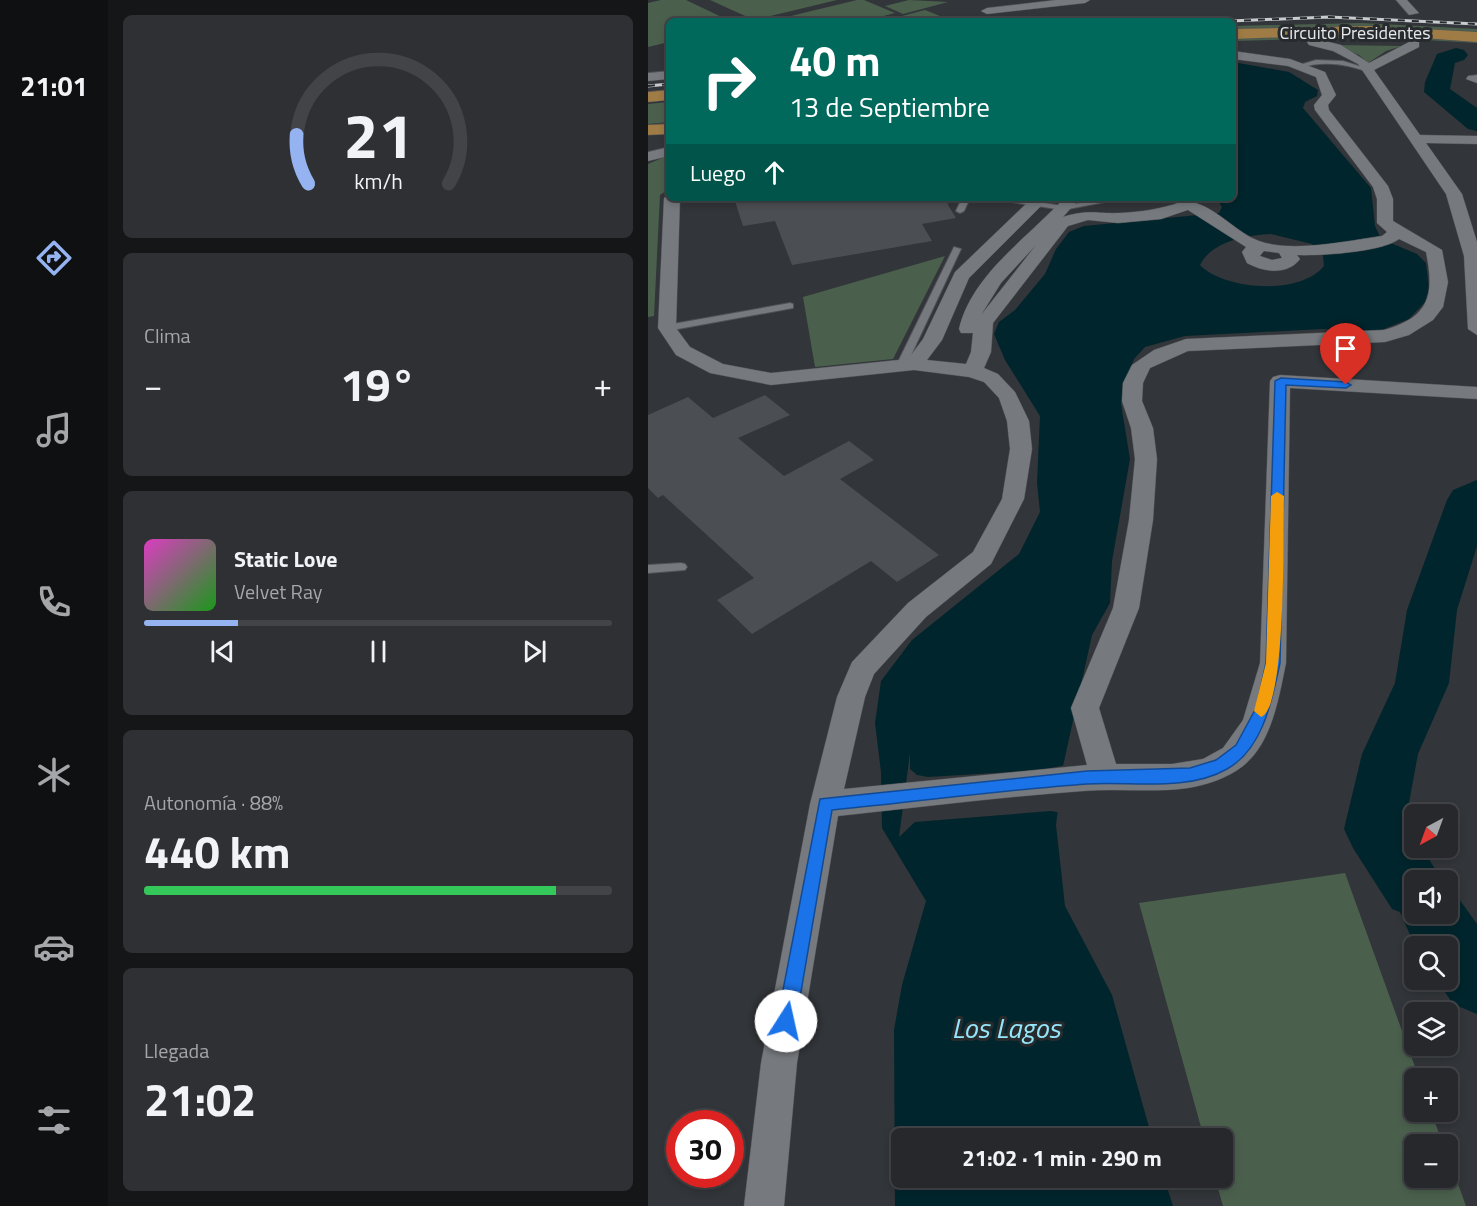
<!DOCTYPE html>
<html lang="es">
<head>
<meta charset="utf-8">
<style>
	:root { --surface:#26282b; --page:#2e3033; --text:#f1f3f6; --muted:#a4a6a9; --line:#424447; --accent:#95b2f1 }
	body { margin:0; font-family:"Titillium Web",sans-serif; background:var(--page); color:var(--text); height:100vh; display:flex; flex-direction:column; font-size:22px; white-space:nowrap }
	* { box-sizing:border-box; margin:0 }
	p { font-size:20px; color:var(--muted) }
	.icon { flex:none; width:33px; height:33px; fill:none; stroke:currentColor; stroke-width:2; stroke-linecap:round; stroke-linejoin:round }
	.map { position:relative; flex:1; overflow:hidden }
	.sheet { display:flex; flex-direction:column; gap:15px; padding:15px; background:#151618; width:540px }
	.sheet>* { flex:none }
	.banner { position:absolute; left:18px; top:18px; width:570px; height:183px; border-radius:9px; box-shadow:0 3px 9px #0003,0 0 0 2px var(--line); background:#00695c; color:#fff; overflow:hidden }
	.needle { width:39px; rotate:221deg }
	.controls { position:absolute; left:756px; top:804px; display:grid; gap:12px }
	.controls a { display:grid; place-items:center; width:54px; height:54px; border-radius:9px; background:var(--surface); box-shadow:0 3px 9px #0003,0 0 0 2px var(--line); font-size:30px }
	.speed { position:absolute; left:18px; top:1110px; display:flex; gap:12px; font-size:30px; font-weight:700; text-align:center }
	.speed>* { display:grid; place-content:center; width:78px; height:78px; border-radius:50%; background:var(--surface); box-shadow:0 3px 9px #0003,0 0 0 2px var(--line); line-height:1 }
	.speed .limit { border:9px solid #d22; background:#fff; color:#111 }
	.pin { position:absolute; display:grid; place-items:center; width:51px; height:51px; color:#fff; margin:-62px -26px; border-radius:50% 50% 50% 0; rotate:-45deg; box-shadow:0 0 6px #0007 }
	.pin .icon { rotate:45deg }
	.me { position:absolute; width:66px; margin:-33px; rotate:10deg; stroke-linejoin:round; filter:drop-shadow(0 0 4px #0008) }
	.turn { display:flex; align-items:center; gap:21px; height:126px; padding:0 24px; font-size:27px }
	.turn .icon { width:78px; height:78px; stroke-width:2.5 }
	.turn b { display:block; font-size:42px; line-height:51px }
	.then { display:flex; align-items:center; height:57px; padding:0 24px; background:#0003; gap:12px; font-size:22px }
	.big { font-size:45px; font-weight:700; line-height:1.1 }
	.sheet .widget { flex:1; display:flex; flex-direction:column; justify-content:center; gap:9px; min-width:0; padding:0 21px; border-radius:9px; background:var(--page) }
	.sheet .dial { align-items:center; gap:0 }
	.dial svg { height:156px; overflow:visible; fill:none; stroke:var(--line); stroke-width:7; stroke-linecap:round; text-anchor:middle }
	.dial text { fill:var(--text); stroke:none }
	.song { display:flex; align-items:center; gap:18px }
	.cover { width:72px; height:72px; border-radius:9px; background:linear-gradient(135deg,hsl(310 70% 55%),hsl(120 70% 35%)) }
	.played { height:6px; border-radius:3px; background:linear-gradient(90deg,var(--accent) 20%,var(--line) 20%) }
	.keys { display:flex; justify-content:space-around; direction:ltr }
	.heat { display:flex; justify-content:space-between; align-items:center; font-size:33px; direction:ltr }
	.charge { height:9px; border-radius:4px; background:linear-gradient(90deg,#34c759 88%,var(--line) 0) }
	.trip { position:absolute; left:243px; top:1128px; width:342px; height:60px; border-radius:9px; background:var(--surface); box-shadow:0 3px 9px #0003,0 0 0 2px var(--line); font-weight:700; line-height:60px; text-align:center }
	main { display:flex; flex:1; min-height:0 }
	.tab-bar { display:flex; flex-direction:column; width:108px; justify-content:space-around; align-items:center; background:#0f1011; color:var(--muted) }
	.tab-bar .icon { width:42px; height:42px }
	.tab-bar .on { color:var(--accent) }
	.tab-bar b { font-size:27px; color:var(--text) }
	.map>svg:first-child { display:block }
</style>
</head>
<body>
<main>
<nav class="tab-bar">
<b>21:01</b>
<svg class="icon on" aria-label="directions" viewBox="0 0 24 24"><path d="M12 3l9 9-9 9-9-9zM9 14v-3h6M13 9l2 2-2 2"/></svg>
<svg class="icon" aria-label="music" viewBox="0 0 24 24"><path d="M9 18V5l10-2v13"/><circle cx="6" cy="18" r="3"/><circle cx="16" cy="16" r="3"/></svg>
<svg class="icon" aria-label="phone" viewBox="0 0 24 24"><path d="M5 4h4l2 5-3 2q2 4 5 5l2-3 5 2v4C11 20 4 13 5 4z"/></svg>
<svg class="icon" aria-label="climate" viewBox="0 0 24 24"><path d="M12 3v18M4 7l16 10M4 17L20 7"/></svg>
<svg class="icon" aria-label="car" viewBox="0 0 24 24"><path d="M5 17H2v-5l4-1 3-4h7l3 4 3 1v5h-3M9 17h6M6 11h13"/><circle cx="7" cy="17" r="2"/><circle cx="17" cy="17" r="2"/></svg>
<svg class="icon" aria-label="filters" viewBox="0 0 24 24"><path d="M4 7h16M4 17h16"/><circle cx="9" cy="7" r="2"/><circle cx="15" cy="17" r="2"/></svg>
</nav>
<section class="sheet">
<div class="widget dial"><svg viewBox="0 0 100 80">
<path d="M14 69A42 42 0 1 1 86 69"/>
<path d="M14 69A42 42 0 0 1 8 44" stroke="#95b2f1"/>
<text x="50" y="56" font-size="32" font-weight="700">21</text>
<text x="50" y="72" font-size="11">km/h</text>
</svg></div>
<div class="widget"><p>Clima</p>
<div class="heat"><a>−</a><b class="big">19°</b><a>+</a></div>
</div>
<div class="widget">
<div class="song"><i class="cover"></i><div><b>Static Love</b><p>Velvet Ray</p></div></div>
<div class="played"></div>
<div class="keys"><svg class="icon" aria-label="previous" viewBox="0 0 24 24"><path d="M18 5L8 12l10 7zM5 5v14"/></svg><svg class="icon" aria-label="pause" viewBox="0 0 24 24"><path d="M8 5v14M16 5v14"/></svg><svg class="icon" aria-label="next" viewBox="0 0 24 24"><path d="M6 5l10 7-10 7zM19 5v14"/></svg></div>
</div>
<div class="widget"><p>Autonomía · 88%</p><b class="big">440 km</b><div class="charge"></div></div>
<div class="widget"><p>Llegada</p><b class="big">21:02</b></div>
</section>
<div class="map">
<svg width="829" height="1206" viewBox="0 0 829 1206">
	<rect width="100%" height="100%" fill="#323539"/>
	<path fill="#4a604d" d="M13 0H38L82 21H21V42L0 47V3Z
		M62 0H189L106 20Z
		M209 0H216L247 13 216 21H122Z
		M261 0 300 2 255 14 237 6Z
		M277 10 302 20 235 21Z
		M713 23 829 29V34L585 31V26Z
		M723 33 829 40V43L725 37 585 41V38Z
		M687 45 754 46 738 51 720 63 711 55Z
		M21 102V122L0 124V104Z
		M21 155V189L12 195 6 316 0 317V164Z
		M297 256 245 359 167 367 155 297Z
		M697 873 771 1078H766V1112H783L795 1144H766V1178H800V1156L818 1206H575L567 1178H574V1138H556L491 903Z"/>
	<path fill="#00252c" fill-rule="evenodd" d="M585 62 641 72 670 90 669 96 657 102 655 108 723 188 727 226 733 239 769 254 778 263 781 289 777 302 761 319 731 331 674 329 537 336 497 347 486 359 478 379 473 404 482 459 464 561 462 603 444 635 415 766 408 825 417 906 464 995 504 1138H254V1178H516L525 1206H247L246 1030 254 985 278 901 234 828 233 772 227 723 233 681 264 640 371 554 392 512 389 483 392 416 357 360 346 334 351 322 367 310 397 274 408 249 421 232 436 226 571 213 574 207 568 198H585ZM623 234 664 244 675 255 676 266C652 296 576 290 552 265 564 241 599 235 623 234Z"/>
	<path fill="#323539" d="M262 753V769L269 775 280 777 392 770 418 765 413 813 403 811 267 822 251 837Z"/>
	<g fill="none" stroke-linecap="round" stroke-linejoin="round">
		<path fill="#00252c" fill-rule="evenodd" d="M808 48 816 50 820 55 816 60 807 63 802 89 829 108V131L820 129 776 92 777 82 789 54Z
			M829 480V546L809 610 801 683 770 754 757 824 766 837V848H774L794 880H766V914H800V890L806 892 829 924V1014L805 1004 789 980H800V946H767L752 912 744 909 705 848 696 829 714 754 747 683 759 610 799 500 805 490Z"/>
	</g>
	<path fill="#4b4e52" d="M86 198H299L300 205 308 218 274 224 284 241 144 265 127 221 95 226Z
		M117 395 142 415 90 438 136 476 201 441 226 460 192 479 291 555 249 582 223 561 104 634 69 600 106 578 15 495 10 498 0 488V415L40 397 65 418Z"/>
	<g fill="none" stroke-linecap="round" stroke-linejoin="round">
		<g stroke="#4f5155" stroke-width="2">
			<path id="lane" d="M668 60 695 61 724 70 721 72C697 64 676 60 651 68L648 66Z
				M314 198H322L316 211 312 213 308 211Z
				M347 198H365L415 206 461 198H478L415 210 351 200Z
				M306 247 313 249 258 366 253 369 250 368 248 366Z
				M142 303 145 304V308L19 331 15 328 19 325Z
				M33 563 37 564 39 567 37 570 0 573V565Z"/>
		</g>
		<g stroke="#4f5155" stroke-width="1">
			<path id="street" d="M408 0H442L437 3 339 14 333 11 339 8Z
				M748 0H759L771 13 761 15Z
				M665 38 693 45 721 63 763 41H771V47L726 70 772 135 829 136V144L778 143 814 194 829 242V335L820 329 816 256 798 194 710 64 685 51 661 45 659 42Z
				M585 51 642 59 677 72 688 95 680 105 681 110 740 186 745 199V221L794 250 800 282 795 307 785 320 761 335 737 342 540 351 502 368 495 383 494 401 505 428 509 459 505 520 491 608 451 708 468 764H524L555 759 575 748 595 720 612 663 622 381 625 377 632 375 829 387V399L642 388 638 663C631 697 624 743 595 766 580 778 558 785 540 788 505 793 470 788 435 791 353 797 272 807 190 816L149 1063 136 1206H96L113 1063 162 804 189 697 204 662 260 603 325 552 354 499 362 449 359 421 351 398 336 382 321 377 266 370 123 385 62 373 28 355 10 328 16 198 21 194V198H32L28 328 42 347 75 364 123 373 260 359 275 339 307 272 384 198H401L321 278 294 340 279 360 318 364 323 352 325 333H313L311 329C324 274 380 238 416 198H432L415 217C442 209 446 214 472 213 493 212 513 209 533 202V198H549L548 203C572 211 589 233 611 241 645 253 699 241 734 236L739 232 729 223V199L725 187 667 110 666 105 674 95 668 77 640 66 585 59ZM540 210 598 247 594 252 599 263C615 272 639 276 652 259L649 255C670 256 735 252 751 239L778 252C787 296 781 317 736 330L538 339 506 350 484 365 475 383 474 401 483 428 487 459 481 520 465 608 423 708 439 765 196 789 217 697 226 674 278 617 343 564 376 499 384 449 381 421 367 392 350 374 336 368 343 352 345 323 420 226 440 220 470 223 513 219ZM388 245 333 315 353 283ZM616 251 631 253 634 258 624 260 612 256Z
				M21 71V79L0 81V73Z
				M829 75V83L818 79 820 76Z
				M21 147V156L0 161V152Z"/>
		</g>
		<g stroke="#4f5155" stroke-width="1">
			<path id="primary" d="M721 26 829 32V42L721 34 585 39V29Z
				M21 90V100L0 102V92Z
				M21 124V134L0 135V125Z"/>
		</g>
		<use href="#lane" fill="#76797d" fill-rule="evenodd"/>
		<use href="#street" fill="#76797d" fill-rule="evenodd"/>
		<use href="#primary" fill="#9f7b45" fill-rule="evenodd"/>
		<g stroke="#c9ccce" stroke-width="3">
			<path id="rail" d="M582 21 681 17 829 24
				M0 86 21 84"/>
		</g>
		<use href="#rail" stroke="#282b2e" stroke-width="2" stroke-dasharray="7" stroke-linecap="butt"/>
	</g>
	<path fill="#1a73e8" stroke="#114b97" stroke-width="1.5" d="M633 378 698 382 703 385 698 388 638 385 632 663C624 700 615 749 579 769 539 792 483 781 439 784 354 790 269 802 184 810L148 1021 145 1028 138 1031 131 1028 129 1021 172 799 439 771 542 768 568 760 588 745 608 708 618 663 627 381Z"/>
	<path fill="#f59e0b" d="M629 492 636 496C635 527 639 709 613 717L606 711 618 663 623 496Z"/>
	<g text-anchor="middle" stroke-width="6" stroke-linejoin="round" paint-order="stroke">
		<g font-size="18" fill="#e6e8ea" stroke="#282b2e">
			<text x="707" y="39">Circuito Presidentes</text>
		</g>
		<g font-size="28" font-style="italic" fill="#94e6f9" stroke="#282b2e">
			<text x="358" y="1038">Los Lagos</text>
		</g>
	</g>
</svg>
<div class="controls">
<a><svg class="needle" viewBox="-14 -14 28 28"><path d="M0-13l5 13h-10z" fill="#e53935"/><path d="M0 13l5-13h-10z" fill="#a4a6a9"/></svg></a>
<a><svg class="icon" aria-label="sound" viewBox="0 0 24 24"><path d="M4 9h4l5-4v14l-5-4H4zM17 9q2 3 0 6"/></svg></a>
<a><svg class="icon" aria-label="search" viewBox="0 0 24 24"><circle cx="10" cy="10" r="6"/><path d="M15 15l6 6"/></svg></a>
<a><svg class="icon" aria-label="layers" viewBox="0 0 24 24"><path d="M12 4l9 5-9 5-9-5zM3 14l9 5 9-5"/></svg></a>
<a>+</a>
<a>−</a>
</div>
<div class="speed"><div class="limit">30</div></div>
<div class="pin" style="left:698px;top:385px;background:#d93025"><svg class="icon" aria-label="arrive" viewBox="0 0 24 24"><path d="M6 21V4h12l-3 4 3 4H6"/></svg></div>
<svg class="me" style="left:138px;top:1021px" viewBox="-20 -20 40 40"><circle r="19" fill="#fff"/><path d="M0-13L10 11 0 6-10 11z" fill="#1a73e8"/></svg>
<div class="trip">21:02 · 1 min · 290 m</div>
<div class="banner">
<div class="turn"><svg class="icon" aria-label="right" viewBox="0 0 24 24"><path d="M7 20v-9h11M14 6l5 5-5 5"/></svg><div><b>40 m</b>13 de Septiembre</div></div>
<div class="then">Luego<svg class="icon" aria-label="ahead" viewBox="0 0 24 24"><path d="M12 20V5M6 11l6-6 6 6"/></svg></div>
</div>
</div>
</main>
</body>
</html>
